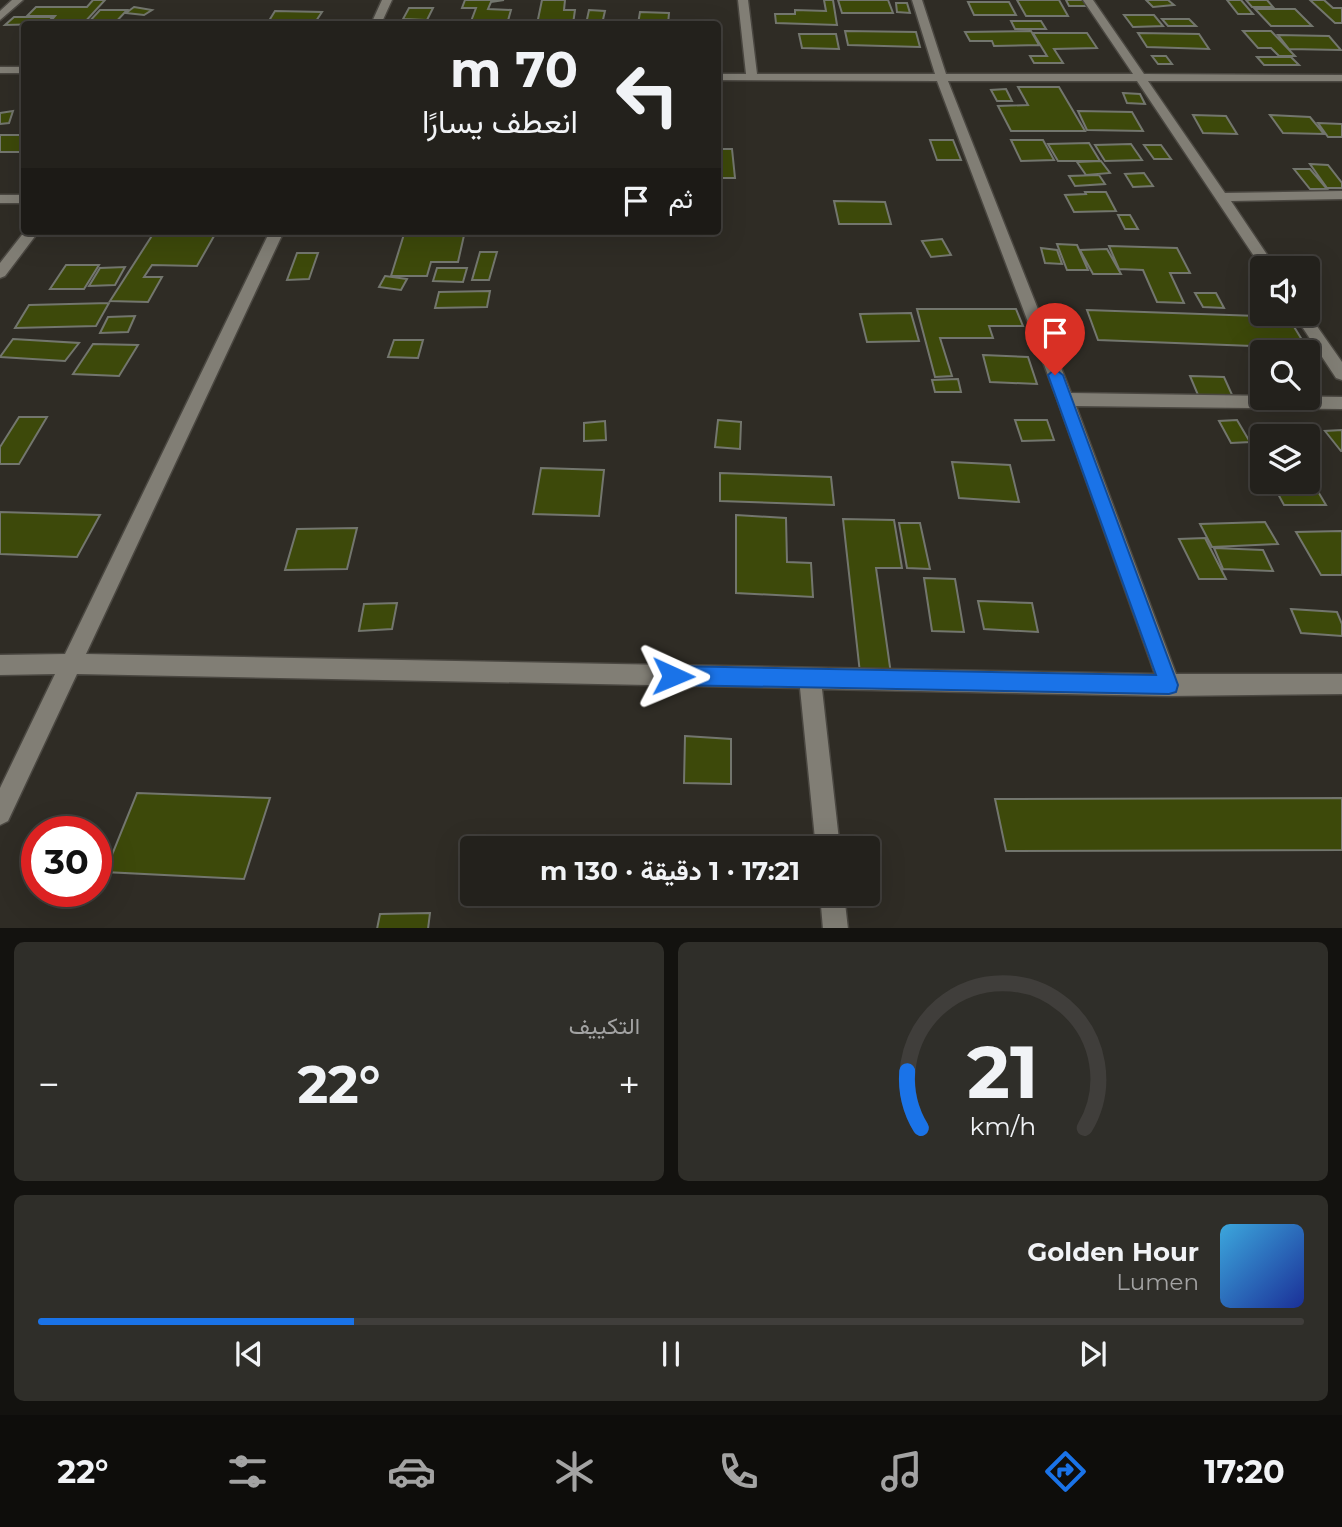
<!DOCTYPE html>
<html lang="ar">
<head>
<meta charset="utf-8">
<style>
	:root { --surface:#23211c; --page:#2f2e29; --text:#f1f3f6; --muted:#a3a3a3; --line:#403e3b; --accent:#1a73e8 }
	body { margin:0; font-family:Montserrat,Vazirmatn,sans-serif; background:var(--page); color:var(--text); direction:rtl; height:100vh; display:flex; flex-direction:column; font-size:26px; white-space:nowrap }
	* { box-sizing:border-box; margin:0 }
	p { font-size:23px; color:var(--muted) }
	.icon { flex:none; width:38px; height:38px; fill:none; stroke:currentColor; stroke-width:2; stroke-linecap:round; stroke-linejoin:round }
	.map { position:relative; height:928px; overflow:hidden; direction:ltr }
	.details { display:flex; flex-direction:column; gap:14px; padding:14px; background:#13120f; flex:1 }
	.details>* { flex:none }
	.banner { position:absolute; left:21px; top:21px; width:700px; height:214px; border-radius:7px; box-shadow:0 7px 28px #0002,0 0 0 2px var(--line); direction:rtl; background:#23211c; color:var(--text); overflow:hidden }
	.controls { position:absolute; left:1250px; top:256px; display:grid; gap:14px }
	.controls a { display:grid; place-items:center; width:70px; height:70px; border-radius:7px; background:var(--surface); box-shadow:0 7px 28px #0002,0 0 0 2px var(--line); font-size:35px }
	.speed { position:absolute; left:21px; top:816px; display:flex; gap:14px; font-size:35px; font-weight:700; text-align:center }
	.speed>* { display:grid; place-content:center; width:91px; height:91px; border-radius:50%; background:var(--surface); box-shadow:0 7px 28px #0002,0 0 0 2px var(--line); line-height:1 }
	.speed .limit { border:10px solid #d22; background:#fff; color:#111 }
	.pin { position:absolute; display:grid; place-items:center; width:60px; height:60px; color:#fff; margin:-72px -30px; border-radius:50% 50% 50% 0; rotate:-45deg; box-shadow:0 0 7px #0007 }
	.pin .icon { rotate:45deg }
	.me { position:absolute; width:77px; margin:-38px; rotate:91deg; stroke-linejoin:round; filter:drop-shadow(0 0 5px #0008) }
	.turn { display:flex; align-items:center; gap:24px; height:147px; padding:0 28px; font-size:32px }
	.turn .icon { width:91px; height:91px; stroke-width:2.5 }
	.turn b { display:block; font-size:49px; line-height:60px }
	.then { display:flex; align-items:center; height:66px; padding:0 28px; background:#0003; gap:14px; font-size:26px }
	.big { font-size:52px; font-weight:700; line-height:1.1 }
	.details .card { flex:1; display:flex; flex-direction:column; justify-content:center; gap:10px; min-width:0; padding:0 24px; border-radius:10px; background:var(--page) }
	.details .dial { align-items:center; gap:0 }
	.dial svg { height:182px; overflow:visible; fill:none; stroke:var(--line); stroke-width:7; stroke-linecap:round; text-anchor:middle }
	.dial text { fill:var(--text); stroke:none }
	.song { display:flex; align-items:center; gap:21px }
	.cover { width:84px; height:84px; border-radius:10px; background:linear-gradient(135deg,hsl(200 70% 55%),hsl(230 70% 35%)) }
	.played { height:7px; border-radius:4px; background:linear-gradient(90deg,var(--accent) 25%,var(--line) 25%) }
	.keys { display:flex; justify-content:space-around; direction:ltr }
	.heat { display:flex; justify-content:space-between; align-items:center; font-size:38px; direction:ltr }
	.details .tiles { flex:1; display:grid; gap:14px; grid-template-columns:1fr 1fr }
	.card:last-child { grid-column:span 2 }
	.trip { position:absolute; left:460px; top:836px; width:420px; height:70px; border-radius:7px; background:var(--surface); box-shadow:0 7px 28px #0002,0 0 0 2px var(--line); font-weight:700; line-height:70px; text-align:center; direction:rtl }
	.tab-bar { display:flex; height:112px; justify-content:space-around; align-items:center; background:#0e0d0b; color:var(--muted) }
	.tab-bar .icon { width:49px; height:49px }
	.tab-bar .active { color:var(--accent) }
	.tab-bar b { font-size:32px; color:var(--text) }
	.map>svg:first-child { display:block }
</style>
</head>
<body>
<div class="map">
<svg width="1342" height="929" viewBox="0 0 1342 929">
	<rect width="100%" height="100%" fill="#2f2c25"/>
	<path fill="#3d490a" stroke="#73766e" stroke-width="2" d="M93 0H105L84 23H49L55 16H27L36 7H87Z
		M465 0H504L491 2 488 9 511 10 507 24H470L476 8H462Z
		M542 0H565L564 10H575L573 24H537Z
		M824 0H833L837 25 776 23 775 14H795V10L826 11Z
		M838 0H888L893 13H842Z
		M1017 0H1059L1068 16H1026Z
		M1066 0H1091L1094 6H1069Z
		M1146 0H1168L1174 5 1153 7Z
		M1227 0H1241L1253 14H1238Z
		M1246 0H1267L1273 7H1252Z
		M1310 0H1324L1333 8H1342V23H1335Z
		M968 2H1009L1016 15H974Z
		M896 3H907L910 13 897 12Z
		M134 7 152 10 144 15 126 13Z
		M409 8H433L427 20 403 19Z
		M1255 9H1295L1312 26H1271Z
		M100 10H127L114 24H87Z
		M589 10 605 11 602 24H586Z
		M275 11 322 12 314 24H267Z
		M640 12 669 13 668 24H638Z
		M1124 15H1154L1163 26 1133 27Z
		M14 17H53L46 24 5 25Z
		M1162 19H1189L1196 26H1168Z
		M430 20 428 24H398L399 21Z
		M1011 21H1041L1046 29H1015Z
		M845 31 916 32 920 47 848 45Z
		M1031 31 1039 45 994 46 992 41H970L965 32Z
		M1243 31H1271L1295 56H1279L1271 48H1258Z
		M1033 33H1087L1097 48 1054 49 1063 63H1034L1030 56H1047Z
		M1138 33 1199 34 1209 49 1147 47Z
		M799 34H836L839 49 802 48Z
		M1278 35 1329 36 1341 50 1289 49Z
		M1152 56H1166L1172 64H1158Z
		M1257 57H1291L1299 65H1264Z
		M1018 87H1059L1085 131H1011L998 106 1028 105Z
		M1006 89 1012 101H997L991 90Z
		M1123 93 1140 94 1145 104 1127 103Z
		M13 111 9 123 0 124V113Z
		M1078 111 1132 112 1143 131 1087 130Z
		M1193 115 1226 116 1237 134 1203 133Z
		M1270 115 1310 117 1324 134 1283 133Z
		M1318 123 1342 124V137H1328Z
		M0 135H24V152H0Z
		M930 140H953L961 160H937Z
		M1011 140H1043L1054 160 1021 161Z
		M1089 143 1100 161H1058L1048 144Z
		M1131 144 1142 160 1105 161 1095 145Z
		M1144 145H1161L1171 159H1154Z
		M718 149H732L735 178H718Z
		M1101 161 1110 173 1086 175 1077 162Z
		M1310 164 1328 165 1342 183V188H1327Z
		M1294 169H1310L1327 189H1310Z
		M1144 173 1153 186 1133 187 1125 174Z
		M1099 175 1105 184 1075 186 1069 176Z
		M1085 192H1106L1116 211 1074 212 1065 195 1086 194Z
		M834 201 885 202 891 224H839Z
		M1118 215H1130L1138 229H1125Z
		M155 231 214 236 197 266 152 265 144 277H162L148 302 110 301Z
		M405 231H465L458 262H431L427 276H391Z
		M942 239 951 255 931 257 922 241Z
		M1057 244 1077 245 1088 270H1067Z
		M1109 246 1177 248 1190 273H1170L1184 303 1157 302 1143 270 1119 269Z
		M1041 248 1057 250 1062 264 1045 263Z
		M1107 249 1121 274H1093L1080 250Z
		M480 252H497L489 280H472Z
		M297 253H318L309 279 287 280Z
		M66 265H99L84 289H50Z
		M125 267 115 285 89 286 100 268Z
		M437 268H467L463 282 433 281Z
		M385 276 407 279 401 290 379 287Z
		M490 291 487 307 435 308 439 292Z
		M1195 293H1216L1224 308 1203 307Z
		M109 303 96 326 15 328 29 305Z
		M917 309H1016L1023 326H989L993 338H940L952 376 935 377Z
		M1087 310 1288 317 1307 348 1098 340Z
		M911 313 919 341 867 342 860 314Z
		M135 316 128 332 100 333 108 317Z
		M13 339 79 343 65 361 0 357Z
		M394 340H423L418 358 388 357Z
		M93 344 138 345 119 376 73 374Z
		M983 355 1028 357 1037 384 990 382Z
		M1190 376 1224 377 1233 397 1198 395Z
		M958 379 961 392H935L932 380Z
		M19 417H47L19 464H0V447Z
		M718 420 741 422 740 449 715 447Z
		M1015 420H1047L1054 440 1022 441Z
		M1237 420 1250 442 1231 443 1219 421Z
		M605 421 606 440 584 441V423Z
		M1342 430V451H1341L1325 431Z
		M952 462 1010 465 1019 502 959 498Z
		M541 468 604 470 599 516 533 514Z
		M720 473 831 477 834 505 720 501Z
		M1307 473 1326 505H1284L1271 481H1307Z
		M0 512 100 515 77 557 0 554Z
		M736 515 786 518 787 562 811 563 813 597 736 593Z
		M843 519 894 520 902 568H876L891 674 860 673Z
		M1265 522 1278 544 1212 547 1200 524Z
		M899 523H920L930 569 907 568Z
		M357 528 347 569 285 570 297 529Z
		M1342 531V575H1321L1296 532Z
		M1205 538 1226 579H1199L1179 539Z
		M1214 548 1263 550 1273 571 1223 569Z
		M924 578 955 579 964 632 932 631Z
		M978 601 1032 603 1038 632 984 629Z
		M397 603 392 629 359 631 364 604Z
		M1291 609 1337 612 1342 624V636L1301 633Z
		M685 736 731 739V784L684 783Z
		M137 793 270 798 244 879 105 872Z
		M1342 798V850L1006 851 995 799Z
		M430 913 428 929H377L380 914Z"/>
	<g fill="none" stroke-linecap="round" stroke-linejoin="round">
		<g stroke="#4a4741" stroke-width="3">
			<path id="minor" d="M12 0H23L0 20V11Z
				M382 0H392L381 24H371Z
				M738 0H748L757 74H935L912 0H922L946 74H1133L1083 0H1093L1144 74 1342 75V81H1148L1225 193 1342 191V199L1231 201 1276 268H1262L1137 81H948L1071 393 1342 397V409L1076 406 1176 674H1342V694L1169 696 822 689 840 849H816L800 688 77 674 8 821 0 825V788L55 674 0 675V655L65 654 270 231H284L86 654 1155 674 1057 399 937 81 718 80V74H746Z
				M0 67H24V73H0Z
				M0 195H24V203H0Z
				M25 231H39L5 276 0 278V263Z
				M1307 312 1342 362V380L1336 378 1293 313Z
				M820 894H844L848 929H823Z"/>
		</g>
		<use href="#minor" fill="#817e75" fill-rule="evenodd"/>
	</g>
	<path fill="#1a73e8" stroke="#114b97" stroke-width="2" d="M1055 369 1063 375 1178 685 1176 692 1169 694 673 685 666 683 663 676 666 669 673 666 1156 675 1048 375Z"/>
</svg>
<div class="controls">
<a><svg class="icon" aria-label="sound" viewBox="0 0 24 24"><path d="M4 9h4l5-4v14l-5-4H4zM17 9q2 3 0 6"/></svg></a>
<a><svg class="icon" aria-label="search" viewBox="0 0 24 24"><circle cx="10" cy="10" r="6"/><path d="M15 15l6 6"/></svg></a>
<a><svg class="icon" aria-label="layers" viewBox="0 0 24 24"><path d="M12 4l9 5-9 5-9-5zM3 14l9 5 9-5"/></svg></a>
</div>
<div class="speed"><div class="limit">30</div></div>
<div class="pin" style="left:1055px;top:375px;background:#d93025"><svg class="icon" aria-label="arrive" viewBox="0 0 24 24"><path d="M6 21V4h12l-3 4 3 4H6"/></svg></div>
<svg class="me" style="left:673px;top:676px" viewBox="-20 -20 40 40"><path d="M0-17L14 15 0 8-14 15z" fill="#1a73e8" stroke="#fff" stroke-width="4"/></svg>
<div class="trip">17:21 · 1 دقيقة · 130 m</div>
<div class="banner">
<div class="turn"><svg class="icon" aria-label="left" viewBox="0 0 24 24"><path d="M17 20v-9H6M10 6l-5 5 5 5"/></svg><div><b>70 m</b>انعطف يسارًا</div></div>
<div class="then">ثم<svg class="icon" aria-label="arrive" viewBox="0 0 24 24"><path d="M6 21V4h12l-3 4 3 4H6"/></svg></div>
</div>
</div>
<section class="details">
<div class="tiles">
<div class="card dial"><svg viewBox="0 0 100 80">
<path d="M14 69A42 42 0 1 1 86 69"/>
<path d="M14 69A42 42 0 0 1 8 44" stroke="#1a73e8"/>
<text x="50" y="56" font-size="32" font-weight="700">21</text>
<text x="50" y="72" font-size="11">km/h</text>
</svg></div>
<div class="card"><p>التكييف</p>
<div class="heat"><a>−</a><b class="big">22°</b><a>+</a></div>
</div>
<div class="card">
<div class="song"><i class="cover"></i><div><b>Golden Hour</b><p>Lumen</p></div></div>
<div class="played"></div>
<div class="keys"><svg class="icon" aria-label="previous" viewBox="0 0 24 24"><path d="M18 5L8 12l10 7zM5 5v14"/></svg><svg class="icon" aria-label="pause" viewBox="0 0 24 24"><path d="M8 5v14M16 5v14"/></svg><svg class="icon" aria-label="next" viewBox="0 0 24 24"><path d="M6 5l10 7-10 7zM19 5v14"/></svg></div>
</div>
</div>
</section>
<nav class="tab-bar">
<b>17:20</b>
<svg class="icon active" aria-label="directions" viewBox="0 0 24 24"><path d="M12 3l9 9-9 9-9-9zM9 14v-3h6M13 9l2 2-2 2"/></svg>
<svg class="icon" aria-label="music" viewBox="0 0 24 24"><path d="M9 18V5l10-2v13"/><circle cx="6" cy="18" r="3"/><circle cx="16" cy="16" r="3"/></svg>
<svg class="icon" aria-label="phone" viewBox="0 0 24 24"><path d="M5 4h4l2 5-3 2q2 4 5 5l2-3 5 2v4C11 20 4 13 5 4z"/></svg>
<svg class="icon" aria-label="climate" viewBox="0 0 24 24"><path d="M12 3v18M4 7l16 10M4 17L20 7"/></svg>
<svg class="icon" aria-label="car" viewBox="0 0 24 24"><path d="M5 17H2v-5l4-1 3-4h7l3 4 3 1v5h-3M9 17h6M6 11h13"/><circle cx="7" cy="17" r="2"/><circle cx="17" cy="17" r="2"/></svg>
<svg class="icon" aria-label="filters" viewBox="0 0 24 24"><path d="M4 7h16M4 17h16"/><circle cx="9" cy="7" r="2"/><circle cx="15" cy="17" r="2"/></svg>
<b>22°</b>
</nav>
</body>
</html>
